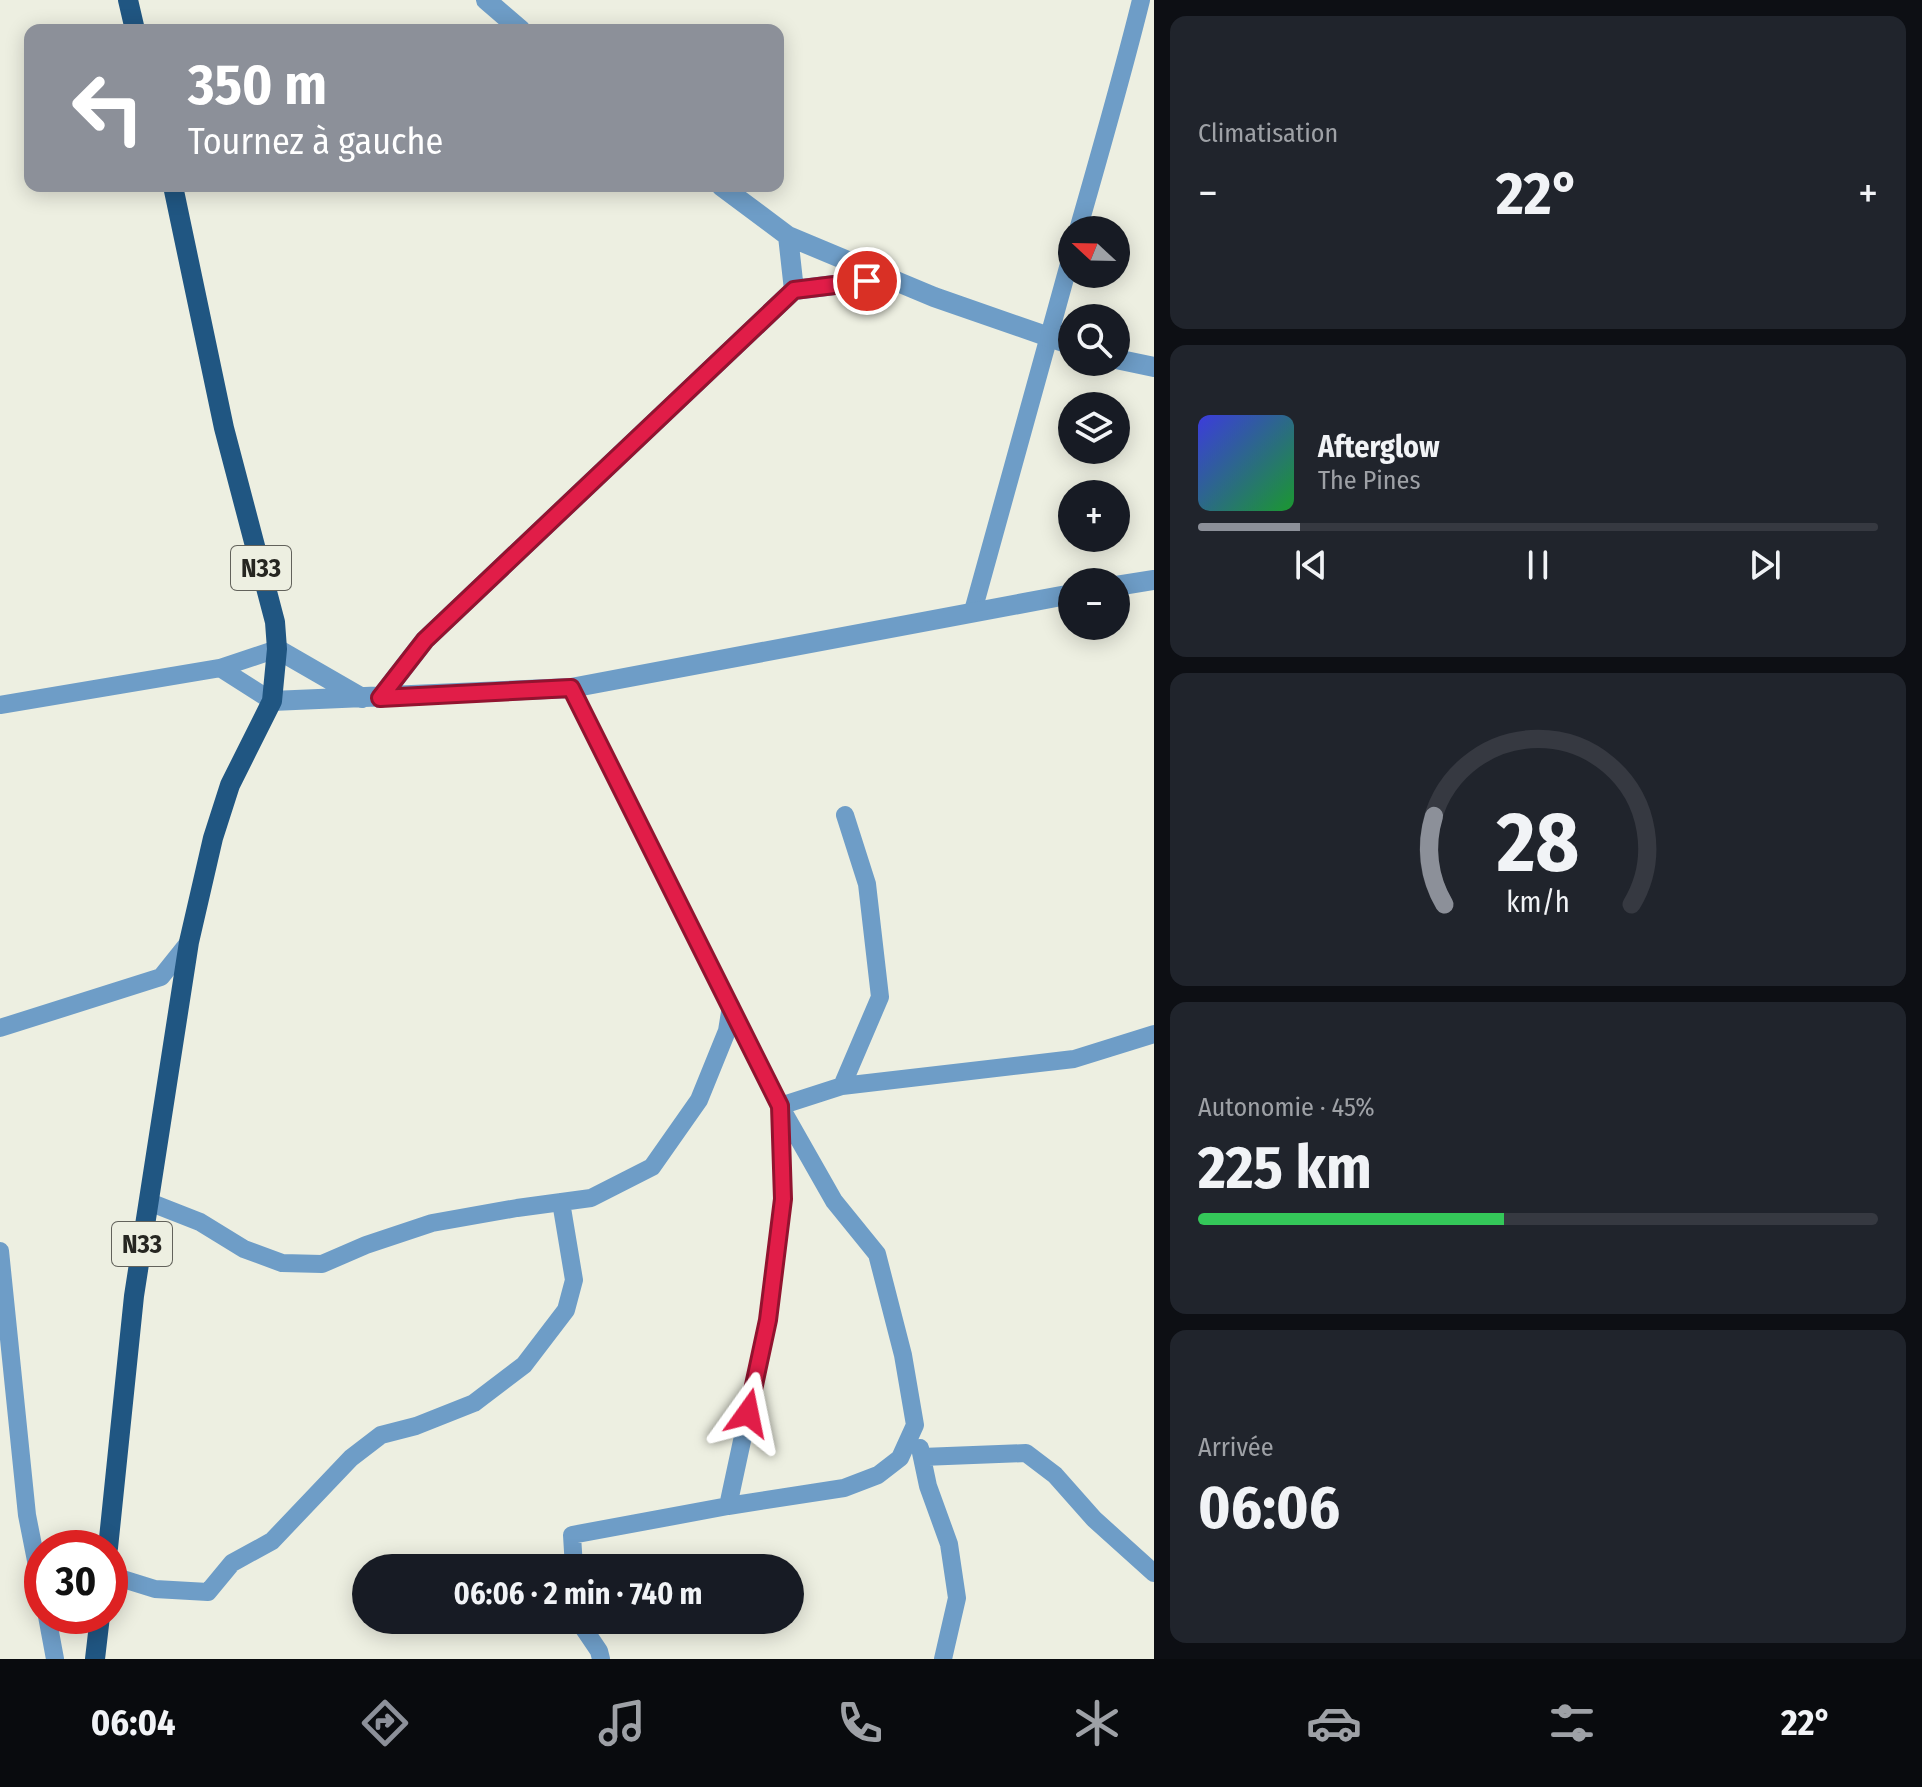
<!DOCTYPE html>
<html lang="fr">
<head>
<meta charset="utf-8">
<style>
	:root { --surface:#171b24; --page:#20242c; --text:#f1f3f6; --muted:#9ea1a6; --line:#363941; --accent:#8c9099 }
	body { margin:0; font-family:"Fira Sans Condensed",sans-serif; background:var(--page); color:var(--text); height:100vh; display:flex; flex-direction:column; font-size:30px; white-space:nowrap }
	* { box-sizing:border-box; margin:0 }
	p { font-size:26px; color:var(--muted) }
	.icon { flex:none; width:44px; height:44px; fill:none; stroke:currentColor; stroke-width:2; stroke-linecap:round; stroke-linejoin:round }
	.map { position:relative; flex:1; overflow:hidden }
	.drawer { display:flex; flex-direction:column; gap:16px; padding:16px; background:#0d0f14; width:768px }
	.drawer>* { flex:none }
	.guide { position:absolute; left:24px; top:24px; width:760px; height:168px; border-radius:16px; box-shadow:0 4px 20px #0003; background:#8c9099; color:#fff; overflow:hidden }
	.needle { width:52px; rotate:292deg }
	.tools { position:absolute; left:1058px; top:216px; display:grid; gap:16px }
	.tools a { display:grid; place-items:center; width:72px; height:72px; border-radius:50%; background:var(--surface); box-shadow:0 4px 20px #0003; font-size:40px }
	.speed { position:absolute; left:24px; top:1530px; display:flex; gap:16px; font-size:40px; font-weight:700; text-align:center }
	.speed>* { display:grid; place-content:center; width:104px; height:104px; border-radius:50%; background:var(--surface); box-shadow:0 4px 20px #0003; line-height:1 }
	.speed .limit { border:12px solid #d22; background:#fff; color:#111 }
	.pin { position:absolute; display:grid; place-items:center; width:68px; height:68px; color:#fff; margin:-34px; border:4px solid #fff; border-radius:50%; box-shadow:0 2px 8px #0007 }
	.me { position:absolute; width:88px; margin:-44px; rotate:12deg; stroke-linejoin:round; filter:drop-shadow(0 0 6px #0008) }
	.turn { display:flex; align-items:center; gap:28px; height:168px; padding:0 32px; font-size:36px }
	.turn .icon { width:104px; height:104px; stroke-width:2.5 }
	.turn b { display:block; font-size:56px; line-height:68px }
	.big { font-size:60px; font-weight:700; line-height:1.1 }
	.drawer .tile { flex:1; display:flex; flex-direction:column; justify-content:center; gap:12px; min-width:0; padding:0 28px; border-radius:16px; background:var(--page) }
	.drawer .dial { align-items:center; gap:0 }
	.dial svg { height:208px; overflow:visible; fill:none; stroke:var(--line); stroke-width:7; stroke-linecap:round; text-anchor:middle }
	.dial text { fill:var(--text); stroke:none }
	.song { display:flex; align-items:center; gap:24px }
	.cover { width:96px; height:96px; border-radius:12px; background:linear-gradient(135deg,hsl(240 70% 55%),hsl(130 70% 35%)) }
	.played { height:8px; border-radius:4px; background:linear-gradient(90deg,var(--accent) 15%,var(--line) 15%) }
	.keys { display:flex; justify-content:space-around; direction:ltr }
	.heat { display:flex; justify-content:space-between; align-items:center; font-size:44px; direction:ltr }
	.charge { height:12px; border-radius:6px; background:linear-gradient(90deg,#34c759 45%,var(--line) 0) }
	.trip { position:absolute; left:352px; top:1554px; width:452px; height:80px; border-radius:40px; background:var(--surface); box-shadow:0 4px 20px #0003; font-weight:700; line-height:80px; text-align:center }
	.tabs { display:flex; height:128px; justify-content:space-around; align-items:center; background:#090b0e; color:var(--muted) }
	.tabs .icon { width:56px; height:56px }
	.tabs .on { color:var(--accent) }
	.tabs b { font-size:36px; color:var(--text) }
	main { display:flex; flex:1; min-height:0 }
	.map>svg:first-child { display:block }
</style>
</head>
<body>
<main>
<div class="map">
<svg width="1154" height="1659" viewBox="0 0 1154 1659">
	<rect width="100%" height="100%" fill="#edefe1"/>
	<g fill="none" stroke-linecap="round" stroke-linejoin="round">
		<path stroke="#6e9dc7" stroke-width="18" d="M1078 230C1100 153 1122 77 1141 0
			M973 611 1072 253
			M220 668 272 701
			M571 688 780 1106 834 1201 877 1254 903 1355 915 1425 900 1458 878 1475 844 1488 728 1506 572 1535 574 1568
			M0 705 220 668 277 649
			M0 1028 161 977 189 942
			M842 1086 1074 1059 1154 1034
			M149 1202 200 1222 244 1249 282 1263 322 1264 366 1245 432 1223 517 1208 591 1198 652 1167 699 1100 727 1031 731 1006
			M0 1251 27 1515 42 1591
			M920 1448 928 1486 949 1544 957 1598 943 1659
			M922 1457 1026 1453 1055 1475 1094 1519 1154 1573
			M728 1506 768 1320 783 1199 780 1106 842 1086 880 997 867 884 845 815
			M110 1575 155 1589 208 1592 232 1563 272 1541 351 1458 381 1435 416 1426 474 1403 524 1365 566 1310 574 1280 561 1202
			M47 1616 55 1659
			M578 1620 599 1651 601 1659"/>
		<path stroke="#6e9dc7" stroke-width="20" d="M486 0 521 30
			M721 186 788 236 934 297 1072 345
			M788 236 794 290
			M1116 359 1154 367
			M1116 586 1154 580
			M277 649 362 698
			M380 698 425 640 794 290 891 278
			M272 701 571 688 1072 594"/>
		<path stroke="#205682" stroke-width="20" d="M128 0 135 30
			M108 1548 134 1296 189 942 213 838 230 785 272 701 277 649 275 622 224 428 173 186
			M95 1659 100 1616"/>
	</g>
	<g fill="none" stroke-linecap="round" stroke-linejoin="round">
		<g stroke="#92132f" stroke-width="20">
			<path id="route" d="M748 1413 768 1320 783 1199 780 1106 571 688 380 698 425 640 794 290 867 281"/>
		</g>
		<use href="#route" stroke="#e11d48" stroke-width="14"/>
	</g>
	<g text-anchor="middle" stroke-width="6" stroke-linejoin="round" paint-order="stroke">
		<g fill="#edefe1" stroke="#62625b" stroke-width="2">
			<rect x="231" y="546" width="60" height="44" rx="6"/>
			<rect x="112" y="1222" width="60" height="44" rx="6"/>
		</g>
		<g font-size="26" font-weight="bold" fill="#262621">
			<text x="261" y="577">N33</text>
			<text x="142" y="1253">N33</text>
		</g>
	</g>
</svg>
<div class="tools">
<a><svg class="needle" viewBox="-14 -14 28 28"><path d="M0-13l5 13h-10z" fill="#e53935"/><path d="M0 13l5-13h-10z" fill="#9ea1a6"/></svg></a>
<a><svg class="icon" aria-label="search" viewBox="0 0 24 24"><circle cx="10" cy="10" r="6"/><path d="M15 15l6 6"/></svg></a>
<a><svg class="icon" aria-label="layers" viewBox="0 0 24 24"><path d="M12 4l9 5-9 5-9-5zM3 14l9 5 9-5"/></svg></a>
<a>+</a>
<a>−</a>
</div>
<div class="speed"><div class="limit">30</div></div>
<div class="pin" style="left:867px;top:281px;background:#d93025"><svg class="icon" aria-label="arrive" viewBox="0 0 24 24"><path d="M6 21V4h12l-3 4 3 4H6"/></svg></div>
<svg class="me" style="left:748px;top:1413px" viewBox="-20 -20 40 40"><path d="M0-17L14 15 0 8-14 15z" fill="#e11d48" stroke="#fff" stroke-width="4"/></svg>
<div class="trip">06:06 · 2 min · 740 m</div>
<div class="guide">
<div class="turn"><svg class="icon" aria-label="left" viewBox="0 0 24 24"><path d="M17 20v-9H6M10 6l-5 5 5 5"/></svg><div><b>350 m</b>Tournez à gauche</div></div>
</div>
</div>
<section class="drawer">
<div class="tile"><p>Climatisation</p>
<div class="heat"><a>−</a><b class="big">22°</b><a>+</a></div>
</div>
<div class="tile">
<div class="song"><i class="cover"></i><div><b>Afterglow</b><p>The Pines</p></div></div>
<div class="played"></div>
<div class="keys"><svg class="icon" aria-label="previous" viewBox="0 0 24 24"><path d="M18 5L8 12l10 7zM5 5v14"/></svg><svg class="icon" aria-label="pause" viewBox="0 0 24 24"><path d="M8 5v14M16 5v14"/></svg><svg class="icon" aria-label="next" viewBox="0 0 24 24"><path d="M6 5l10 7-10 7zM19 5v14"/></svg></div>
</div>
<div class="tile dial"><svg viewBox="0 0 100 80">
<path d="M14 69A42 42 0 1 1 86 69"/>
<path d="M14 69A42 42 0 0 1 10 35" stroke="#8c9099"/>
<text x="50" y="56" font-size="32" font-weight="700">28</text>
<text x="50" y="72" font-size="11">km/h</text>
</svg></div>
<div class="tile"><p>Autonomie · 45%</p><b class="big">225 km</b><div class="charge"></div></div>
<div class="tile"><p>Arrivée</p><b class="big">06:06</b></div>
</section>
</main>
<nav class="tabs">
<b>06:04</b>
<svg class="icon on" aria-label="directions" viewBox="0 0 24 24"><path d="M12 3l9 9-9 9-9-9zM9 14v-3h6M13 9l2 2-2 2"/></svg>
<svg class="icon" aria-label="music" viewBox="0 0 24 24"><path d="M9 18V5l10-2v13"/><circle cx="6" cy="18" r="3"/><circle cx="16" cy="16" r="3"/></svg>
<svg class="icon" aria-label="phone" viewBox="0 0 24 24"><path d="M5 4h4l2 5-3 2q2 4 5 5l2-3 5 2v4C11 20 4 13 5 4z"/></svg>
<svg class="icon" aria-label="climate" viewBox="0 0 24 24"><path d="M12 3v18M4 7l16 10M4 17L20 7"/></svg>
<svg class="icon" aria-label="car" viewBox="0 0 24 24"><path d="M5 17H2v-5l4-1 3-4h7l3 4 3 1v5h-3M9 17h6M6 11h13"/><circle cx="7" cy="17" r="2"/><circle cx="17" cy="17" r="2"/></svg>
<svg class="icon" aria-label="filters" viewBox="0 0 24 24"><path d="M4 7h16M4 17h16"/><circle cx="9" cy="7" r="2"/><circle cx="15" cy="17" r="2"/></svg>
<b>22°</b>
</nav>
</body>
</html>
